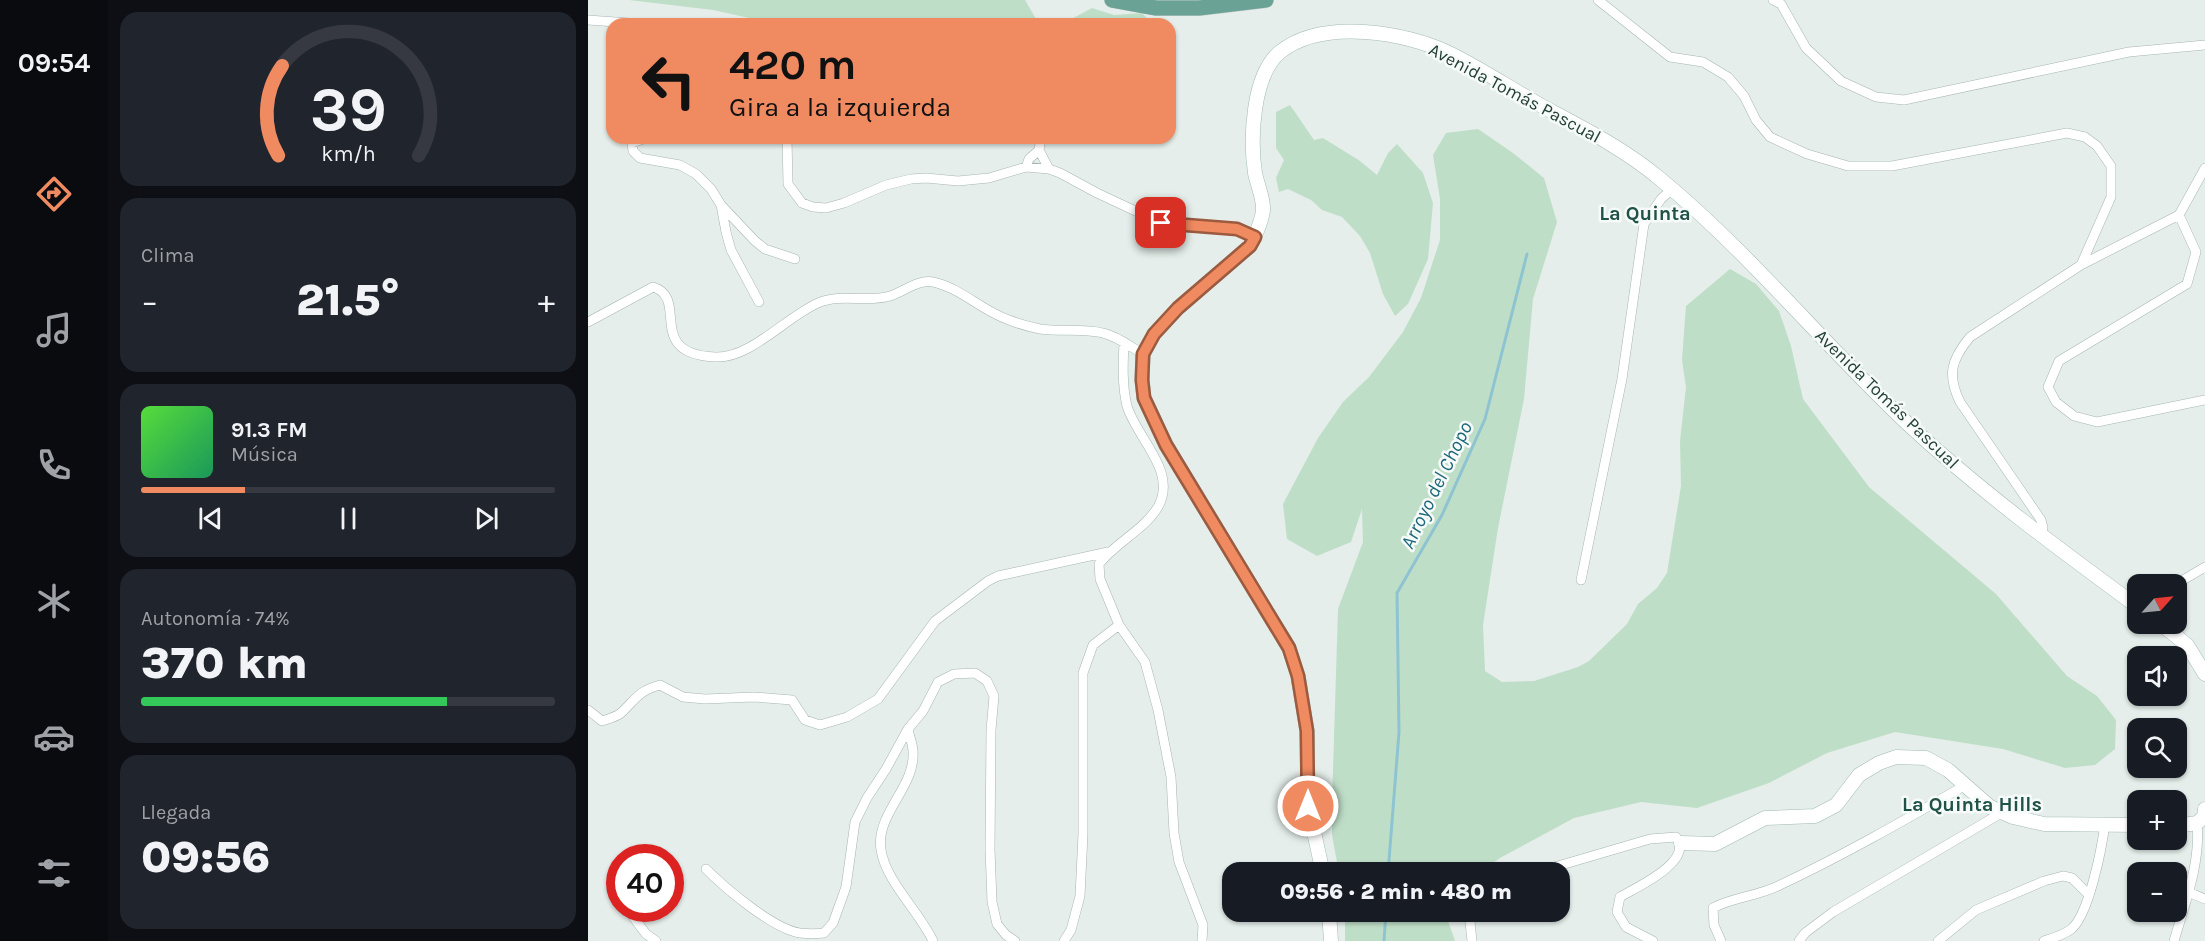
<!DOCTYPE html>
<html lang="es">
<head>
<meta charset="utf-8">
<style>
	:root { --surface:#171b24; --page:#20242c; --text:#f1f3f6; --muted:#9ea1a6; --line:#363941; --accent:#f08a61 }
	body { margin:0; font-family:Karla,sans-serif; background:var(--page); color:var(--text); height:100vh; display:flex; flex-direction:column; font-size:22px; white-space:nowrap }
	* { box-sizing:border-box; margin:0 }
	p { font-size:20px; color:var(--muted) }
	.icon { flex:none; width:33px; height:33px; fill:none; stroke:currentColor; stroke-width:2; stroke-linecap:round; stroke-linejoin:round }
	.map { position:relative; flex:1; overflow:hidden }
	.details { display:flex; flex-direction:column; gap:12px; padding:12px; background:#0d0f14; width:480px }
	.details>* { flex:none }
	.top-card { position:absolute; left:18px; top:18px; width:570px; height:126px; border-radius:18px; box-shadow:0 2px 4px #0004; background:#f08a61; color:#111; overflow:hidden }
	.needle { width:39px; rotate:63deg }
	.controls { position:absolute; left:1539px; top:574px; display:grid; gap:12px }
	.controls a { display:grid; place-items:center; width:60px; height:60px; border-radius:12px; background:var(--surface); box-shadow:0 2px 4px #0004; font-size:30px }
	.speed { position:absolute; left:18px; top:844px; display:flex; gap:12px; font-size:30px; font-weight:700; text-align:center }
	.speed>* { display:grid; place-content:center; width:78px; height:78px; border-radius:50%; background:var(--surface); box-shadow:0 2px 4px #0004; line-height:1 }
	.speed .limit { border:9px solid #d22; background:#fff; color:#111 }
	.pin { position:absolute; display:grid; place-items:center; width:51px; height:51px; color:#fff; margin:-26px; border-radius:12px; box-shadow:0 3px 9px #0006 }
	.me { position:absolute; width:66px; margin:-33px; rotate:0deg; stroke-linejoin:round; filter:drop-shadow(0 0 4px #0008) }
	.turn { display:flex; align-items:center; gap:21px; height:126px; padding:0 24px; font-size:27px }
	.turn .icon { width:78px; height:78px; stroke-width:2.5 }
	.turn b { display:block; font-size:42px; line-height:51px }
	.big { font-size:45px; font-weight:800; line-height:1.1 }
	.details .widget { flex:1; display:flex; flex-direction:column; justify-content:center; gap:9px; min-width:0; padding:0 21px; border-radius:18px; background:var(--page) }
	.details .dial { align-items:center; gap:0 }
	.dial svg { height:156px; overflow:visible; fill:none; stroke:var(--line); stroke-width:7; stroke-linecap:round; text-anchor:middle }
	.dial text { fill:var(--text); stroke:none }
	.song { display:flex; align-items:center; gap:18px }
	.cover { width:72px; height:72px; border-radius:9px; background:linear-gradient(135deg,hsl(110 70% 55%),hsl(150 70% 35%)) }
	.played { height:6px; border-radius:3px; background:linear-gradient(90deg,var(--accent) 25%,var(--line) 25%) }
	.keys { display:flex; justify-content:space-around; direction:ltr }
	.heat { display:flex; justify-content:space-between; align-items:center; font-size:33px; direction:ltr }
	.charge { height:9px; border-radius:4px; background:linear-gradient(90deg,#34c759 74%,var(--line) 0) }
	.trip { position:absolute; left:634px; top:862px; width:348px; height:60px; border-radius:18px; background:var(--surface); box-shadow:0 2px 4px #0004; font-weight:800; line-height:60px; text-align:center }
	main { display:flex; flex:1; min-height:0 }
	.menu { display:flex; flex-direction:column; width:108px; justify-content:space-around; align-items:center; background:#090b0e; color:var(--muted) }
	.menu .icon { width:42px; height:42px }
	.menu .active { color:var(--accent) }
	.menu b { font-size:27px; color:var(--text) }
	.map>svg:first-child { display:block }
</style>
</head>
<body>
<main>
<nav class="menu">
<b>09:54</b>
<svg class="icon active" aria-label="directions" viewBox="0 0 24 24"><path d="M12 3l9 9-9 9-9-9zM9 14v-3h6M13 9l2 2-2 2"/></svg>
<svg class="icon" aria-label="music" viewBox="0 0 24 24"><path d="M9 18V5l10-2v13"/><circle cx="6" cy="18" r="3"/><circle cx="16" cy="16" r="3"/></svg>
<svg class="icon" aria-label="phone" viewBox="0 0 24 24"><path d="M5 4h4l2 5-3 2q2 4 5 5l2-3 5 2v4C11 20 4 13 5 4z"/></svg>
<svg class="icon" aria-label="climate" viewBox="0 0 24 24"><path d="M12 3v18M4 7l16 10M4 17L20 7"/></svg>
<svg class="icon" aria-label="car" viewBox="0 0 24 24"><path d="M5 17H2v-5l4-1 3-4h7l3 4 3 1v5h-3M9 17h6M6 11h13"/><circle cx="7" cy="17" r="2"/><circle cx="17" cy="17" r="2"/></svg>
<svg class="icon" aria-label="filters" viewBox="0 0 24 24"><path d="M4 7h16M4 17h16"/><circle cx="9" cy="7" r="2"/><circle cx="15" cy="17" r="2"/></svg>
</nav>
<section class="details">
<div class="widget dial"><svg viewBox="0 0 100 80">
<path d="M14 69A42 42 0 1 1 86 69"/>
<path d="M14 69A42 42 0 0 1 16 23" stroke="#f08a61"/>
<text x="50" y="56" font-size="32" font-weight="700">39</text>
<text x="50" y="72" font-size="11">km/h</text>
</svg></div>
<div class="widget"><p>Clima</p>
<div class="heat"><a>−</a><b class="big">21.5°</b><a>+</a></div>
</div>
<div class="widget">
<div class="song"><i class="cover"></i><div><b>91.3 FM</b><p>Música</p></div></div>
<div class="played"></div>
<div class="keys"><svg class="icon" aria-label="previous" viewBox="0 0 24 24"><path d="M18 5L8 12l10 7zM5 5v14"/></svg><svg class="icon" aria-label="pause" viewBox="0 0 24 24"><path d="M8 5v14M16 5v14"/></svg><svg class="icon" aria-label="next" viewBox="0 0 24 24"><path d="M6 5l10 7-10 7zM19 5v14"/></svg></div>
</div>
<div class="widget"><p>Autonomía · 74%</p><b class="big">370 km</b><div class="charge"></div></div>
<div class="widget"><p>Llegada</p><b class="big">09:56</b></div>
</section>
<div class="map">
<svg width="1617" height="941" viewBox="0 0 1617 941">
	<rect width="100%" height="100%" fill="#e5eeea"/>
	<path fill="#bfdec8" d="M41 0H437L451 24H188L125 10Z
		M504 8 526 15 554 13 565 24H474Z
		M702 105 726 140 735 138 772 161 789 175 800 153 809 144 835 173 845 203 840 259 820 304 807 316 795 294 782 253 772 236 754 217 734 210 723 200 700 189 691 192 688 178 696 160 688 148V112Z
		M890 129 925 153 956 178 969 222 945 299 936 399 910 528 895 625 897 671 914 682 946 681 990 667 1001 661 1039 624 1050 604 1069 588 1079 573 1093 486 1092 441 1098 387 1094 360 1098 306 1142 269 1168 284 1191 311 1203 346 1215 399 1281 487 1408 594 1479 676 1509 696 1528 720 1527 749 1507 765 1477 768 1415 749 1307 732 1239 753 1181 783 1109 808 1053 802 986 818 912 858 890 873H751L744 835V803L750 609 775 542 774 509 763 542 729 556 699 539 695 504 730 438 755 402 781 377 815 332 833 298 852 240V199L845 155 858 133Z
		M757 912H862L859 918 867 941H757Z"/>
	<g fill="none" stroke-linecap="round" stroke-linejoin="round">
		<path stroke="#8ec4d1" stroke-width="3" d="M800 873 811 732 809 593 854 515 897 419 939 254
			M796 941 798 912"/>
		<g stroke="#a7b6b1" stroke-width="10">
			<path id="street" d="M1010 0 1082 57 1115 62 1140 77 1156 96 1168 120 1182 137 1219 154 1260 166H1304L1479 133 1497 137 1509 146 1523 166V197L1493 265
				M1185 0 1193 4 1218 48 1253 81 1288 97 1316 100 1541 52 1617 45
				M0 20 55 24
				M58 138 44 143 45 151 52 158 92 165 108 174 123 189 133 205 167 241 177 249 207 259
				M199 138 200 184 214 203 225 207 238 208 256 203 298 185 323 179 338 178 370 181 401 178 438 167 461 169 472 173 509 193 573 223 649 229 667 237
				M453 138 451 150 461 169
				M438 167 441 159 451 150
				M133 205 138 232 143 250 171 302
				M1591 215 1608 252 1599 284 1471 361 1460 387 1468 402 1486 416 1509 422 1617 400
				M0 322 65 287C102 298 56 354 127 357 162 359 198 317 230 303 253 293 280 303 302 296 315 292 330 279 345 282 373 288 394 311 421 320 431 324 442 327 452 329 473 332 495 328 515 333 529 336 543 347 555 354
				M536 342C535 364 534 385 539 406 549 439 590 471 570 507 555 531 528 542 511 564L512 579 531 625 557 662 570 710 583 777 586 833 591 862 615 925 614 941
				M1453 535 1455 528 1453 520 1372 402C1359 375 1363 360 1382 337L1493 265 1591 215 1617 168
				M993 580 1034 379 1056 224 1073 199 1084 189
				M1588 589 1595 580 1617 567
				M0 710 14 721C20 719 28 717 33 713 48 699 50 691 72 685L95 697 117 699 166 697 204 700 217 720 232 725 259 717 290 699 347 621 400 581 410 576 520 552
				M320 729C321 736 325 744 325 751 328 787 287 814 293 850 298 882 331 911 345 941
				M118 869C137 888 185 929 212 933 220 934 228 934 236 933L245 923 258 887 267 822 279 798 298 769 320 729 335 711 350 682 366 674 387 673 399 681 406 696 403 730 402 849 404 902 409 924 418 935 427 941
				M946 873 1062 839 1088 837C1107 861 1049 887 1032 897L1029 912 1038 927 1065 941
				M1600 892 1617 899
				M40 910 58 934 68 941
				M476 941 483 930 492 896 495 834V673L505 645 531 625
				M884 941 882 922 886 912
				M1133 941 1126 925 1125 908C1142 898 1170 896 1190 886 1254 856 1315 821 1376 786
				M1211 941 1217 933 1245 912 1415 812
				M1350 941 1388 910 1456 881 1475 876 1484 878 1500 894
				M1456 941C1465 938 1475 935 1482 930 1501 917 1514 846 1517 824
				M1586 941C1597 903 1613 862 1609 823"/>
		</g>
		<g stroke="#a3bab3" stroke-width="15">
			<path id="secondary" d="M1573 624 1599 645 1617 674
				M1588 826 1609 823 1616 817 1617 809
				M1093 843 1127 844 1177 818 1227 816 1248 805 1271 775 1291 763 1308 757 1338 758 1360 770 1402 807 1425 817 1456 824 1550 825
				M735 873 720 805 719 731 710 676 701 648 578 445 556 398 554 380 555 354 566 334 590 308 662 246C667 236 674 222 675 210 676 199 669 184 667 173 662 140 664 75 692 52 735 18 818 32 863 54 893 69 922 88 952 105 993 127 1035 148 1071 178 1161 252 1235 344 1320 424 1392 491 1471 549 1550 607
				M741 912 743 941"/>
		</g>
		<g stroke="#c2cac8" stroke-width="16">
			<path id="primary" d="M524 0 568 8H611L678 0"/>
		</g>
		<use href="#street" stroke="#fff" stroke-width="9"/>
		<use href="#secondary" stroke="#fff" stroke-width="14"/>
		<use href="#primary" stroke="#6aa396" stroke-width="15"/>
	</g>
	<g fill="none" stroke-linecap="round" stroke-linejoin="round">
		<g stroke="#9c5a3f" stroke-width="15">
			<path id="route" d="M573 223 649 229 667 237 662 246 590 308 566 334 555 354 554 380 556 398 578 445 701 648 710 676 719 731 720 806"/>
		</g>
		<use href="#route" stroke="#f08a61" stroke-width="10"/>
	</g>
	<g text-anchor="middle" stroke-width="5" stroke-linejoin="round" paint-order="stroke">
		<g font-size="18" fill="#244039" stroke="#f6faf8">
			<text transform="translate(927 93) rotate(28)" y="6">Avenida Tomás Pascual</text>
			<text transform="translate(1299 399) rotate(44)" y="6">Avenida Tomás Pascual</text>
		</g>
		<g font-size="20" font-weight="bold" fill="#205248" stroke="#f6faf8">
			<text x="1057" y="220">La Quinta</text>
			<text x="1384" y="811">La Quinta Hills</text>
		</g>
		<g font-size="20" font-style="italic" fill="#1e687c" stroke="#f6faf8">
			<text transform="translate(848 485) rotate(-64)" y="7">Arroyo del Chopo</text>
		</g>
	</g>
</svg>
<div class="controls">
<a><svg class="needle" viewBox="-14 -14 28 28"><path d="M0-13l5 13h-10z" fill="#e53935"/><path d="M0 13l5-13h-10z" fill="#9ea1a6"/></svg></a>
<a><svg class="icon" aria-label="sound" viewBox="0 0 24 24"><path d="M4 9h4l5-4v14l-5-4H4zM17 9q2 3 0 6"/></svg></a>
<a><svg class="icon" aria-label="search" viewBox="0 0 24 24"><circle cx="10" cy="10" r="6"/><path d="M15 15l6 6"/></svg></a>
<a>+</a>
<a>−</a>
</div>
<div class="speed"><div class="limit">40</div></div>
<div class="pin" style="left:573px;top:223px;background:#d93025"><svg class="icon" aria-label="arrive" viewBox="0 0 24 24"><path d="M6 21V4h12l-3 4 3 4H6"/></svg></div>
<svg class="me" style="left:720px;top:806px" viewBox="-20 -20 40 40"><circle r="17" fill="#f08a61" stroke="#fff" stroke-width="3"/><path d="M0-11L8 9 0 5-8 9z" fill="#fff"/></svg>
<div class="trip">09:56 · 2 min · 480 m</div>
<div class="top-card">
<div class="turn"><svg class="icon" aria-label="left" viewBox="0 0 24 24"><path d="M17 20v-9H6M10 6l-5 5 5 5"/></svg><div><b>420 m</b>Gira a la izquierda</div></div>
</div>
</div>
</main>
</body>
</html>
